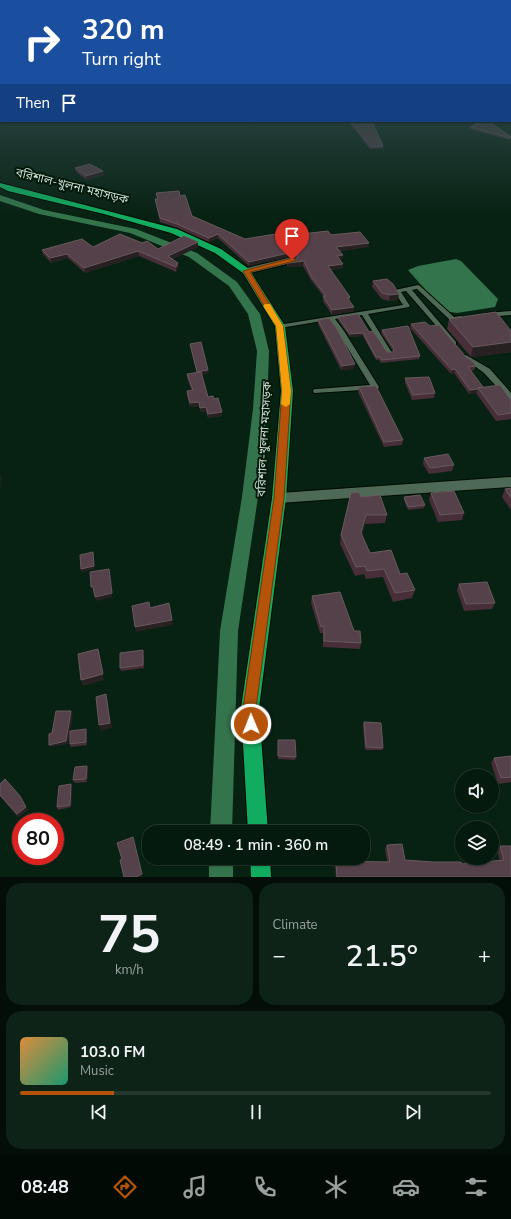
<!DOCTYPE html>
<html lang="en">
<head>
<meta charset="utf-8">
<style>
	:root { --surface:#051a0e; --page:#0e2317; --text:#f1f3f6; --muted:#97a19e; --line:#26382e; --accent:#b45309 }
	body { margin:0; font-family:"Nunito Sans","Noto Sans Bengali",sans-serif; background:var(--page); color:var(--text); height:100vh; display:flex; flex-direction:column; font-size:15px; white-space:nowrap }
	* { box-sizing:border-box; margin:0 }
	p { font-size:13px; color:var(--muted) }
	.icon { flex:none; width:22px; height:22px; fill:none; stroke:currentColor; stroke-width:2; stroke-linecap:round; stroke-linejoin:round }
	.map { position:relative; height:877px; overflow:hidden }
	.sheet { display:flex; flex-direction:column; gap:6px; padding:6px; background:#030e08; flex:1 }
	.sheet>* { flex:none }
	.hud { position:absolute; left:0px; top:0px; width:511px; height:122px; box-shadow:0 1px 3px #0004,0 0 0 1px var(--line); background:#1a4fa0; color:#fff; overflow:hidden }
	.buttons { position:absolute; left:455px; top:769px; display:grid; gap:8px }
	.buttons a { display:grid; place-items:center; width:44px; height:44px; border-radius:50%; background:var(--surface); box-shadow:0 1px 3px #0004,0 0 0 1px var(--line); font-size:20px }
	.speed { position:absolute; left:12px; top:813px; display:flex; gap:8px; font-size:20px; font-weight:700; text-align:center }
	.speed>* { display:grid; place-content:center; width:52px; height:52px; border-radius:50%; background:var(--surface); box-shadow:0 1px 3px #0004,0 0 0 1px var(--line); line-height:1 }
	.speed .limit { border:6px solid #d22; background:#fff; color:#111 }
	.pin { position:absolute; display:grid; place-items:center; width:34px; height:34px; color:#fff; margin:-41px -17px; border-radius:50% 50% 50% 0; rotate:-45deg; box-shadow:0 0 4px #0007 }
	.pin .icon { rotate:45deg }
	.me { position:absolute; width:44px; margin:-22px; rotate:359deg; stroke-linejoin:round; filter:drop-shadow(0 0 3px #0008) }
	.turn { display:flex; align-items:center; gap:14px; height:84px; padding:0 16px; font-size:18px }
	.turn .icon { width:52px; height:52px; stroke-width:2.5 }
	.turn b { display:block; font-size:28px; line-height:34px }
	.then { display:flex; align-items:center; height:38px; padding:0 16px; background:#0003; gap:8px; font-size:15px }
	.big { font-size:30px; font-weight:600; line-height:1.1 }
	.sheet .widget { flex:1; display:flex; flex-direction:column; justify-content:center; gap:6px; min-width:0; padding:0 14px; border-radius:16px; background:var(--page) }
	.sheet .dial { align-items:center; gap:0 }
	.dial b { font-size:52px; line-height:1 }
	.song { display:flex; align-items:center; gap:12px }
	.cover { width:48px; height:48px; border-radius:6px; background:linear-gradient(135deg,hsl(30 70% 55%),hsl(160 70% 35%)) }
	.played { height:4px; border-radius:2px; background:linear-gradient(90deg,var(--accent) 20%,var(--line) 20%) }
	.keys { display:flex; justify-content:space-around; direction:ltr }
	.heat { display:flex; justify-content:space-between; align-items:center; font-size:22px; direction:ltr }
	.sheet .tiles { flex:1; display:grid; gap:6px; grid-template-columns:1fr 1fr }
	.widget:last-child { grid-column:span 2 }
	.trip { position:absolute; left:142px; top:825px; width:228px; height:40px; border-radius:16px; background:var(--surface); box-shadow:0 1px 3px #0004,0 0 0 1px var(--line); font-weight:600; line-height:40px; text-align:center }
	.tab-bar { display:flex; height:64px; justify-content:space-around; align-items:center; background:#020a06; color:var(--muted) }
	.tab-bar .icon { width:28px; height:28px }
	.tab-bar .current { color:var(--accent) }
	.tab-bar b { font-size:18px; color:var(--text) }
	.map>svg:first-child { display:block }
</style>
</head>
<body>
<div class="map">
<svg width="511" height="877" viewBox="0 0 511 877">
	<rect width="100%" height="100%" fill="#072212"/>
	<path fill="#34744c" d="M456 259 461 261 498 299 495 307 457 313 444 311 408 270 418 266Z"/>
	<g fill="none" stroke-linecap="round" stroke-linejoin="round">
		<path fill="#34744c" fill-rule="evenodd" d="M0 195 44 210 136 229 197 253 237 282 260 314 269 351 267 409 258 497 238 631 232 832H210L220 631 242 497 253 409 257 351 248 314 229 286 189 257 130 233 39 214 0 201Z
			M209 858H233V877H209Z"/>
		<g stroke="#000b01" stroke-width="2">
			<path id="lane" d="M418 285 420 286 454 317 461 316 464 318 461 320H450L417 289 412 290 456 342V344H452L406 291 401 292 410 306 409 307 368 314 392 353 391 354H387L362 315 335 319 344 331 379 387 378 389 314 393 313 391 314 389H317L370 385 338 332 328 320 280 328 277 326 278 325 403 305 394 291 395 290Z
				M511 311V315L487 317 484 315 487 313Z
				M466 355 490 369 511 393V399H508L484 373 464 358 463 357 464 356Z"/>
		</g>
		<g stroke="#000b01" stroke-width="2">
			<path id="street" d="M292 257 296 260 295 262 246 274 242 271 243 269Z
				M511 477V487L279 503 274 501 272 498 274 495 279 493Z"/>
		</g>
		<g stroke="#000b01" stroke-width="2">
			<path id="highway" d="M0 183 177 229 221 249 249 269 285 326 293 391 286 498 259 708 268 832H248L241 708 272 498 281 391 275 326 243 273 215 253 171 233 104 214 8 191 0 187Z
				M250 858H270L271 877H251Z"/>
		</g>
		<use href="#lane" fill="#4e6a56" fill-rule="evenodd"/>
		<use href="#street" fill="#4e6a56" fill-rule="evenodd"/>
		<use href="#highway" fill="#12ac60" fill-rule="evenodd"/>
	</g>
	<path fill="#472e38" d="M462 121H490H489L511 137 510 140 469 129 470 127 475 124Z
		M351 123 383 146V148L370 149 351 125Z
		M75 168 103 171 104 175 87 180 76 172Z
		M156 193 180 196 192 216 245 239 284 236 331 235 368 247 339 251 342 260H340L343 264V268L330 270 350 297V301L354 307V311L332 315 323 301V296L311 280 303 266 288 267 287 265V261L296 259 293 256 249 266 218 238 209 242 178 228 160 222 156 203 155 199H157Z
		M198 242V247L173 259 179 267 176 272 139 256 85 273 68 258 51 263 43 254 42 250 93 247 158 249Z
		M373 281 398 300 389 301 382 299 372 287Z
		M338 317 369 332 387 352H393V351L381 333 382 330 420 356 419 359 381 363 379 360H376L363 336 350 337 338 320Z
		M449 319 511 331V352L471 357 447 329Z
		M318 320 354 369 341 370 318 324Z
		M411 324 430 326 476 366 474 370 471 371 483 387 511 400V419L496 421 476 393 469 394 454 373 451 374 410 328Z
		M190 344 208 370 209 373 202 374 208 397 214 399 222 416 208 418 206 411 201 412 199 406 190 407 187 395V391H192L187 378V374L197 372 190 346Z
		M405 378 435 393 434 398 412 400 405 383Z
		M359 387 403 440 402 445 384 447 358 392Z
		M424 458 454 465 452 471 429 474 423 464Z
		M511 488V510L502 497 505 489Z
		M431 493 464 513 462 520 438 522 429 500Z
		M361 497 387 515 385 523 365 524 362 535 370 553 400 574 415 590 412 598 393 602 383 577 366 579 364 574 355 576 340 544 341 535Z
		M404 497 425 505 424 508 408 510 404 500Z
		M459 584 495 603 492 609 464 611 457 590Z
		M312 596 354 631 361 643 360 649 323 647V633H320L311 603Z
		M143 650 144 668 121 671 120 668Z
		M364 722 383 748 382 750H365L363 725Z
		M87 732V745L71 747 70 744Z
		M278 740 296 757 295 760 278 759Z
		M511 756V782L498 784 491 763 494 758Z
		M88 769 87 782 75 783 73 780Z
		M0 784 28 810 18 817 0 796Z
		M72 787 71 807 58 810 57 807Z
		M387 845 405 860 462 864 500 860 497 851 500 846 511 877H336L335 865 336 861 387 862 385 849Z"/>
	<path fill="#272122" d="M103 171 104 175 87 180 86 176Z
		M218 234V238L209 242V238Z
		M198 242V247L169 261 168 256Z
		M369 243 368 247 335 251 336 247Z
		M138 251 139 256 85 273 84 268Z
		M293 252V256L249 266V262Z
		M67 254 68 258 51 263 50 258Z
		M343 255 342 260H337V256Z
		M304 261 303 266 288 267V263Z
		M178 263 179 267 176 272V267Z
		M343 264V268L327 270 328 266Z
		M399 294 398 300 389 301 390 295Z
		M354 307V311L332 315V310Z
		M363 333V336L350 337V334Z
		M511 342V352L471 357 473 347Z
		M355 364 354 369 341 370 342 366Z
		M455 369 454 373 451 374 452 370Z
		M208 370 209 373 197 375V372Z
		M478 389 476 393 469 394 470 390Z
		M199 402V406L190 407V403Z
		M206 407V411L201 412 200 408Z
		M222 412V416L208 418V414Z
		M0 473 1 477 0 494Z
		M366 515 365 524 360 542 361 533Z
		M93 552 95 569 81 572V569Z
		M109 569 112 597 96 601 95 597Z
		M172 620 173 625 136 632 135 627Z
		M98 649 100 655 104 680 83 686 81 680Z
		M106 694 107 700 112 728 101 731 99 725Z
		M71 711 73 714 68 744 50 747 49 745Z
		M86 729 87 732V745L86 742Z
		M87 766 88 769 87 782 86 779Z
		M71 784 72 787 71 807 70 805Z
		M26 807 28 810 18 817 17 814Z
		M133 839 142 877H136Z"/>
	<path fill="#554149" stroke="#68595e" d="M372 121 383 146 371 147 351 123Z
		M471 121H488L511 137 510 138 470 127 479 123Z
		M90 164 103 171 86 176 75 168Z
		M179 191 180 196 185 195 192 216 245 239 282 233 284 236 328 231 331 235 360 232 369 243 336 247 343 255 337 256 343 264 328 266 350 297 347 298 354 307 332 310 323 296H326L311 276 304 261 288 263 287 261 296 259 298 256 293 252 249 262 218 234 209 238 177 224 160 218 155 199H158L156 193Z
		M120 234 142 243 147 241 158 249 184 236 198 242 168 256 178 263 176 267 138 251 84 268 67 254 50 258 42 250 82 239 93 247Z
		M387 279 393 284 399 294 390 295 382 293 373 281Z
		M496 312 511 331V342L473 347 449 319Z
		M358 314 369 332 373 331 387 352H393L394 349 382 330 408 326 420 356 382 360 380 357H376L363 333 350 334 338 317Z
		M329 318 337 329 355 364 342 366 318 320Z
		M425 322 430 326 439 325 466 357 472 361 476 366 468 367 483 387 478 388V389L470 390 455 369 452 370 411 324Z
		M201 342 208 370 197 372 190 344Z
		M201 372 208 397 213 396 214 399 218 398 222 412 208 414 206 407 200 408 199 402 190 403 187 391 193 390 187 374Z
		M429 377 435 393 413 395 405 378Z
		M500 385 511 400V413L498 415 478 388Z
		M376 386 403 440 384 442 359 387Z
		M448 454 454 465 430 468 424 458Z
		M511 488V498L505 489Z
		M454 491 464 513 440 515 431 493Z
		M359 492 361 497 380 495 387 515H366L361 533 370 553 391 550 400 574 407 573 415 590 395 593 384 569 367 571 365 566 356 567 341 535 351 493Z
		M420 495 425 505 408 507 404 497Z
		M93 552 94 566 81 569 80 555Z
		M109 569 112 593 95 597 93 587H91L90 572Z
		M487 582 495 603 466 604 459 584Z
		M340 592 354 631H360L361 643 324 641V626L321 627 312 596Z
		M149 602 150 608 169 603 172 620 135 627 132 606Z
		M98 649 103 674 81 680 78 654Z
		M143 650V665L120 668V653Z
		M106 694 110 723 99 725 96 697Z
		M56 711H71L66 741 49 745V734L52 733Z
		M364 722 381 723 383 748 366 747Z
		M86 729V742L70 744V731Z
		M278 740H295L296 757 278 756Z
		M511 756V777L501 778 494 758Z
		M87 766 86 779 73 780 75 767Z
		M5 779 20 796 26 807 17 814 0 795V784Z
		M71 784 70 805 57 807 59 786Z
		M133 837 142 874 136 877H124L120 860 122 859 117 843Z
		M402 844 405 860 433 862H461L462 864 504 860 500 846H511V877H337L336 861 390 862 387 845Z"/>
	<linearGradient id="sky" x2="0" y2="1"><stop stop-color="#04130a"/><stop offset="0.44" stop-color="#2b4444"/><stop offset="1" stop-color="#2b4444" stop-opacity="0"/></linearGradient>
	<rect width="511" height="217" fill="url(#sky)"/>
	<path fill="#b45309" stroke="#753606" d="M292 258 295 259V261L250 272 283 326 291 391 284 498 256 708 257 724 255 728 251 730 246 728 244 724 243 708 274 498 282 391 276 326 243 271Z"/>
	<path fill="#f59e0b" d="M265 304H270L283 326 291 391 290 404 286 407 281 404 282 391 276 326 263 306Z"/>
	<g text-anchor="middle" stroke-width="4" stroke-linejoin="round" paint-order="stroke">
		<g font-size="12" fill="#cddcd1" stroke="#011909">
			<text transform="translate(72 186) rotate(14)" y="4">বরিশাল-খুলনা মহাসড়ক</text>
			<text transform="translate(264 439) rotate(-87)" y="4">বরিশাল-খুলনা মহাসড়ক</text>
		</g>
	</g>
</svg>
<div class="buttons">
<a><svg class="icon" aria-label="sound" viewBox="0 0 24 24"><path d="M4 9h4l5-4v14l-5-4H4zM17 9q2 3 0 6"/></svg></a>
<a><svg class="icon" aria-label="layers" viewBox="0 0 24 24"><path d="M12 4l9 5-9 5-9-5zM3 14l9 5 9-5"/></svg></a>
</div>
<div class="speed"><div class="limit">80</div></div>
<div class="pin" style="left:292px;top:260px;background:#d93025"><svg class="icon" aria-label="arrive" viewBox="0 0 24 24"><path d="M6 21V4h12l-3 4 3 4H6"/></svg></div>
<svg class="me" style="left:251px;top:724px" viewBox="-20 -20 40 40"><circle r="17" fill="#b45309" stroke="#fff" stroke-width="3"/><path d="M0-11L8 9 0 5-8 9z" fill="#fff"/></svg>
<div class="trip">08:49 · 1 min · 360 m</div>
<div class="hud">
<div class="turn"><svg class="icon" aria-label="right" viewBox="0 0 24 24"><path d="M7 20v-9h11M14 6l5 5-5 5"/></svg><div><b>320 m</b>Turn right</div></div>
<div class="then">Then<svg class="icon" aria-label="arrive" viewBox="0 0 24 24"><path d="M6 21V4h12l-3 4 3 4H6"/></svg></div>
</div>
</div>
<section class="sheet">
<div class="tiles">
<div class="widget dial"><b>75</b><p>km/h</p></div>
<div class="widget"><p>Climate</p>
<div class="heat"><a>−</a><b class="big">21.5°</b><a>+</a></div>
</div>
<div class="widget">
<div class="song"><i class="cover"></i><div><b>103.0 FM</b><p>Music</p></div></div>
<div class="played"></div>
<div class="keys"><svg class="icon" aria-label="previous" viewBox="0 0 24 24"><path d="M18 5L8 12l10 7zM5 5v14"/></svg><svg class="icon" aria-label="pause" viewBox="0 0 24 24"><path d="M8 5v14M16 5v14"/></svg><svg class="icon" aria-label="next" viewBox="0 0 24 24"><path d="M6 5l10 7-10 7zM19 5v14"/></svg></div>
</div>
</div>
</section>
<nav class="tab-bar">
<b>08:48</b>
<svg class="icon current" aria-label="directions" viewBox="0 0 24 24"><path d="M12 3l9 9-9 9-9-9zM9 14v-3h6M13 9l2 2-2 2"/></svg>
<svg class="icon" aria-label="music" viewBox="0 0 24 24"><path d="M9 18V5l10-2v13"/><circle cx="6" cy="18" r="3"/><circle cx="16" cy="16" r="3"/></svg>
<svg class="icon" aria-label="phone" viewBox="0 0 24 24"><path d="M5 4h4l2 5-3 2q2 4 5 5l2-3 5 2v4C11 20 4 13 5 4z"/></svg>
<svg class="icon" aria-label="climate" viewBox="0 0 24 24"><path d="M12 3v18M4 7l16 10M4 17L20 7"/></svg>
<svg class="icon" aria-label="car" viewBox="0 0 24 24"><path d="M5 17H2v-5l4-1 3-4h7l3 4 3 1v5h-3M9 17h6M6 11h13"/><circle cx="7" cy="17" r="2"/><circle cx="17" cy="17" r="2"/></svg>
<svg class="icon" aria-label="filters" viewBox="0 0 24 24"><path d="M4 7h16M4 17h16"/><circle cx="9" cy="7" r="2"/><circle cx="15" cy="17" r="2"/></svg>
</nav>
</body>
</html>
